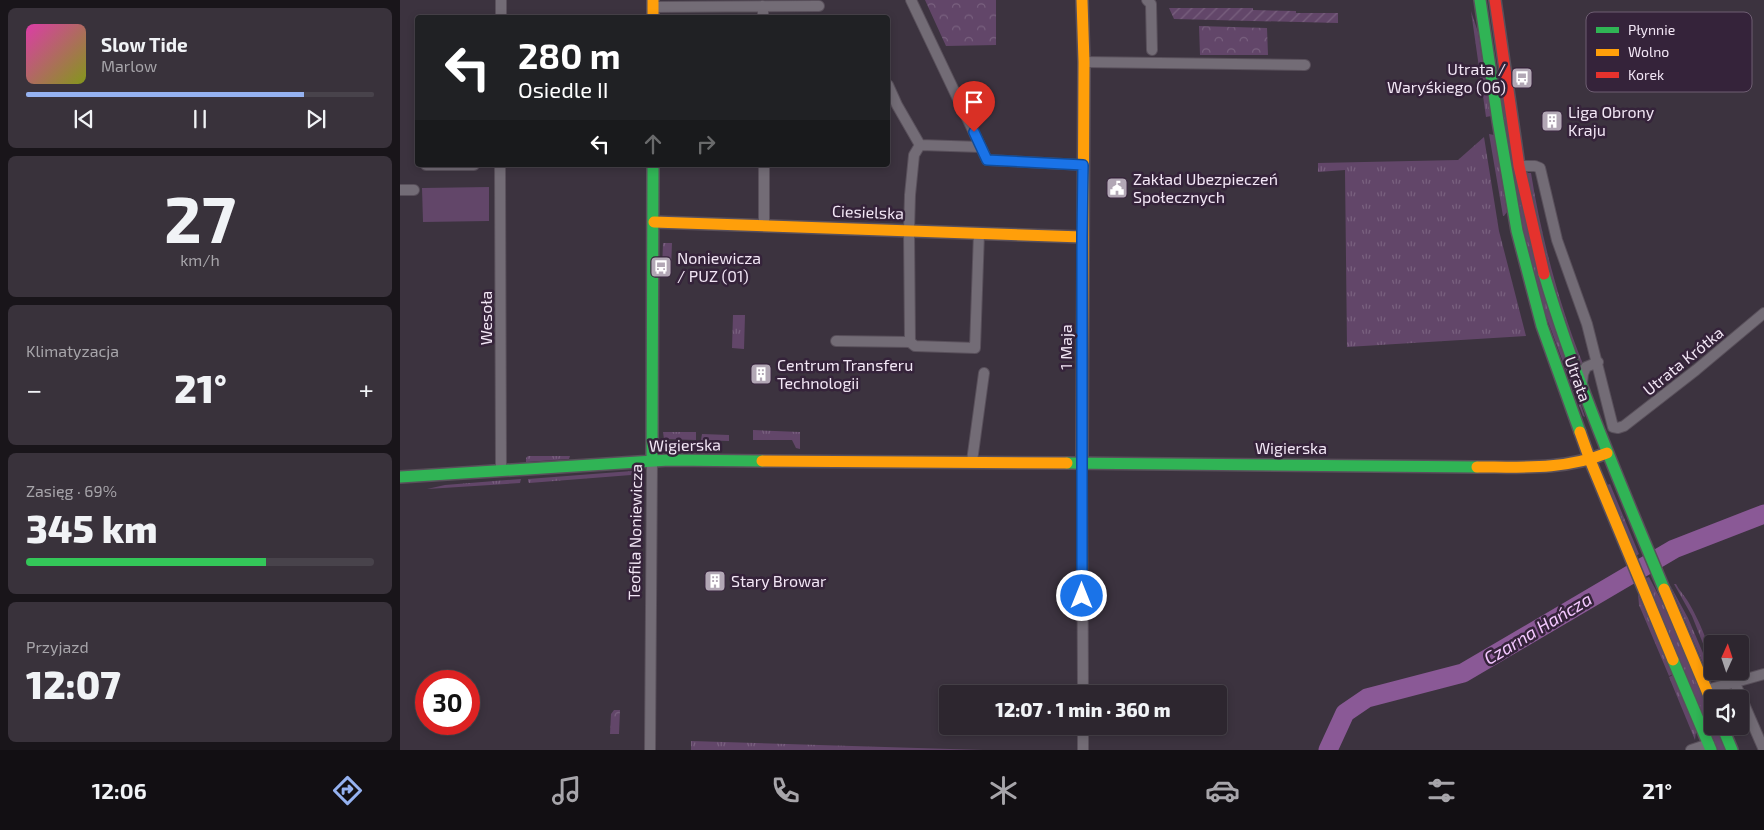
<!DOCTYPE html>
<html lang="pl">
<head>
<meta charset="utf-8">
<style>
	:root { --surface:#2d262f; --page:#39323b; --text:#f1f3f6; --muted:#a7a5aa; --line:#48434b; --accent:#95b2f1 }
	body { margin:0; font-family:"Exo 2",sans-serif; background:var(--page); color:var(--text); height:100vh; display:flex; flex-direction:column; font-size:19px; white-space:nowrap }
	* { box-sizing:border-box; margin:0 }
	p { font-size:16px; color:var(--muted) }
	.icon { flex:none; width:28px; height:28px; fill:none; stroke:currentColor; stroke-width:2; stroke-linecap:round; stroke-linejoin:round }
	.map { position:relative; flex:1; overflow:hidden }
	.drawer { display:flex; flex-direction:column; gap:8px; padding:8px; background:#19151a; width:400px }
	.drawer>* { flex:none }
	.top-card { position:absolute; left:15px; top:15px; width:475px; height:152px; border-radius:5px; box-shadow:0 2px 8px #0003,0 0 0 1px var(--line); background:#202124; color:#fff; overflow:hidden }
	.needle { width:32px; rotate:3deg }
	.fabs { position:absolute; left:1304px; top:635px; display:grid; gap:10px }
	.fabs a { display:grid; place-items:center; width:45px; height:45px; border-radius:5px; background:var(--surface); box-shadow:0 2px 8px #0003,0 0 0 1px var(--line); font-size:25px }
	.speed { position:absolute; left:15px; top:670px; display:flex; gap:10px; font-size:25px; font-weight:700; text-align:center }
	.speed>* { display:grid; place-content:center; width:65px; height:65px; border-radius:50%; background:var(--surface); box-shadow:0 2px 8px #0003,0 0 0 1px var(--line); line-height:1 }
	.speed .limit { border:8px solid #d22; background:#fff; color:#111 }
	.pin { position:absolute; display:grid; place-items:center; width:42px; height:42px; color:#fff; margin:-51px -21px; border-radius:50% 50% 50% 0; rotate:-45deg; box-shadow:0 0 5px #0007 }
	.pin .icon { rotate:45deg }
	.me { position:absolute; width:55px; margin:-28px; rotate:0deg; stroke-linejoin:round; filter:drop-shadow(0 0 4px #0008) }
	.turn { display:flex; align-items:center; gap:18px; height:105px; padding:0 20px; font-size:22px }
	.turn .icon { width:65px; height:65px; stroke-width:2.5 }
	.turn b { display:block; font-size:35px; line-height:42px }
	.lanes { display:flex; align-items:center; height:48px; padding:0 20px; background:#0003; justify-content:center; gap:25px; direction:ltr }
	.lanes .off { opacity:.35 }
	.big { font-size:38px; font-weight:800; line-height:1.1 }
	.drawer .widget { flex:1; display:flex; flex-direction:column; justify-content:center; gap:8px; min-width:0; padding:0 18px; border-radius:8px; background:var(--page) }
	.drawer .dial { align-items:center; gap:0 }
	.dial b { font-size:65px; line-height:1 }
	.song { display:flex; align-items:center; gap:15px }
	.cover { width:60px; height:60px; border-radius:8px; background:linear-gradient(135deg,hsl(320 70% 55%),hsl(70 70% 35%)) }
	.played { height:5px; border-radius:2px; background:linear-gradient(90deg,var(--accent) 80%,var(--line) 80%) }
	.keys { display:flex; justify-content:space-around; direction:ltr }
	.heat { display:flex; justify-content:space-between; align-items:center; font-size:28px; direction:ltr }
	.charge { height:8px; border-radius:4px; background:linear-gradient(90deg,#34c759 69%,var(--line) 0) }
	.trip { position:absolute; left:539px; top:685px; width:288px; height:50px; border-radius:5px; background:var(--surface); box-shadow:0 2px 8px #0003,0 0 0 1px var(--line); font-weight:800; line-height:50px; text-align:center }
	.tabs { display:flex; height:80px; justify-content:space-around; align-items:center; background:#120f13; color:var(--muted) }
	.tabs .icon { width:35px; height:35px }
	.tabs .on { color:var(--accent) }
	.tabs b { font-size:22px; color:var(--text) }
	main { display:flex; flex:1; min-height:0 }
	.map>svg:first-child { display:block }
</style>
</head>
<body>
<main>
<section class="drawer">
<div class="widget">
<div class="song"><i class="cover"></i><div><b>Slow Tide</b><p>Marlow</p></div></div>
<div class="played"></div>
<div class="keys"><svg class="icon" aria-label="previous" viewBox="0 0 24 24"><path d="M18 5L8 12l10 7zM5 5v14"/></svg><svg class="icon" aria-label="pause" viewBox="0 0 24 24"><path d="M8 5v14M16 5v14"/></svg><svg class="icon" aria-label="next" viewBox="0 0 24 24"><path d="M6 5l10 7-10 7zM19 5v14"/></svg></div>
</div>
<div class="widget dial"><b>27</b><p>km/h</p></div>
<div class="widget"><p>Klimatyzacja</p>
<div class="heat"><a>−</a><b class="big">21°</b><a>+</a></div>
</div>
<div class="widget"><p>Zasięg · 69%</p><b class="big">345 km</b><div class="charge"></div></div>
<div class="widget"><p>Przyjazd</p><b class="big">12:07</b></div>
</section>
<div class="map">
<svg width="1364" height="750" viewBox="0 0 1364 750">
	<defs>
		<pattern id="grass-tufts" width="24" height="20" patternUnits="userSpaceOnUse" patternTransform="scale(1.25)"><rect width="24" height="20" fill="#624669"/><path d="M3 7l-1-3M5 7V3M7 7l1-3M15 17l-1-3M17 17v-4M19 17l1-3" fill="none" stroke="#79617f"/></pattern>
		<pattern id="park-crowns" width="20" height="18" patternUnits="userSpaceOnUse" patternTransform="scale(1.25)"><rect width="20" height="18" fill="#624669"/><path d="M2 6a3 3 0 1 1 6 0M12 15a3 3 0 1 1 6 0" fill="none" stroke="#79617f"/></pattern>
		<pattern id="garden-furrows" width="10" height="10" patternUnits="userSpaceOnUse" patternTransform="scale(1.25)"><rect width="10" height="10" fill="#624669"/><path d="M-1 1l2-2M0 10L10 0M9 11l2-2" fill="none" stroke="#79617f"/></pattern>
	</defs>
	<rect width="100%" height="100%" fill="#3c333f"/>
	<path fill="url(#grass-tufts)" d="M1071 11 1078 32 1091 116 1086 117Z
		M1100 76 1173 381 1185 417 1183 416 1143 308 1126 245 1097 77Z
		M1089 134 1094 135 1107 212 1104 216H1103Z
		M1084 137 1099 231 1126 336 947 347 945 170 918 172V163L1058 160Z
		M1127 173H1131C1141 236 1159 305 1183 364L1181 368 1150 276Z
		M263 243H272L271 269H262Z
		M333 315H345L344 349 332 348Z
		M353 430 400 432V449L396 448 392 440H353Z
		M263 432H296V440L264 439Z
		M302 434 329 435V441L301 440Z
		M274 445H303L306 450 272 451Z
		M128 456H170L169 459 126 462V458Z
		M232 471 231 475 129 483 128 481V479Z
		M121 479 120 483 27 489 45 485Z
		M1210 484 1239 554 1236 556 1207 485Z
		M1249 577 1268 613 1312 718V726H1316L1326 750H1317L1246 578Z
		M1274 584H1276C1279 590 1283 594 1287 600 1296 614 1313 650 1312 666L1292 616Z
		M1270 585 1288 618 1309 667 1305 668Z
		M1238 594 1273 674 1269 676 1239 605Z
		M1273 675 1296 731 1295 740 1269 677Z
		M291 741 583 750H291Z"/>
	<path fill="url(#park-crowns)" d="M525 0H596V45L546 46Z
		M799 26 867 28 868 55H800Z
		M214 710H220L219 734H210L211 714Z"/>
	<path fill="url(#garden-furrows)" d="M769 8H853V10L896 11V13H938V23L774 19Z"/>
	<path fill="#624669" d="M89 187V221L23 222 22 188Z"/>
	<g fill="none" stroke-linecap="round" stroke-linejoin="round">
		<path stroke="#8a5996" stroke-width="19" d="M928 750 945 713 967 698 1063 673 1274 549 1364 514"/>
		<g stroke="#59505b" stroke-width="12">
			<path id="street" d="M101 0V18
				M511 0 587 160 683 165
				M747 0 751 4 752 50
				M253 7 419 6
				M363 18V6
				M684 62 905 65
				M488 85 497 105 520 145 581 147
				M26 165H74
				M100 165 101 471
				M364 165V226
				M1119 166H1135L1140 168 1157 240 1187 324 1213 427 1218 428 1224 426 1296 370 1364 313
				M0 190H14
				M436 341 510 342 509 230 510 195 514 155 520 145
				M510 342 515 346 575 348 579 233
				M1182 383 1183 374 1186 367 1198 362
				M572 461 584 373
				M682 462 683 694
				M1334 681 1364 750
				M1307 690 1364 674
				M683 726V750
				M250 750 252 461
				M1291 750 1309 744"/>
		</g>
		<g stroke="#59505b" stroke-width="14">
			<path id="fast" d="M1080 0 1098 121 1117 231 1142 326 1180 432
				M1144 274C1176 382 1221 485 1264 589
				M252 461 253 165
				M667 463 1077 467
				M0 477 269 460 362 461
				M1273 660 1311 750
				M1322 726 1332 750"/>
		</g>
		<g stroke="#59505b" stroke-width="14">
			<path id="slow" d="M253 0V18
				M682 0 684 62 682 462
				M254 222 682 237
				M1180 432 1190 460 1273 660
				M362 461 667 463
				M1077 467C1121 467 1165 470 1207 453
				M1264 589 1312 703"/>
		</g>
		<g stroke="#59505b" stroke-width="14">
			<path id="jam" d="M1095 0 1119 166 1144 274"/>
		</g>
		<use href="#street" stroke="#736c76" stroke-width="10"/>
		<use href="#fast" stroke="#30b455" stroke-width="11"/>
		<use href="#slow" stroke="#ff9f0a" stroke-width="11"/>
		<use href="#jam" stroke="#e5322d" stroke-width="11"/>
	</g>
	<g fill="none" stroke-linecap="round" stroke-linejoin="round">
		<g stroke="#114b97" stroke-width="12">
			<path id="route" d="M574 132 587 160 683 165 682 237V596"/>
		</g>
		<use href="#route" stroke="#1a73e8" stroke-width="9"/>
	</g>
	<defs>
		<g id="bus-square" transform="scale(1.125)"><rect x="-9" y="-9" width="18" height="18" rx="4" fill="#b2a7b5" stroke="#35233a"/><path d="M-5-6H5V4H4V6H2V4H-2V6H-4V4H-5ZM-3.5-4V0h7V-4ZM-3.5 1.2v1.5H-2V1.2ZM2 1.2v1.5H3.5V1.2Z" fill="#fff"/></g>
		<g id="building-square" transform="scale(1.125)"><rect x="-9" y="-9" width="18" height="18" rx="4" fill="#b2a7b5" stroke="#35233a"/><path d="M-4-6H4V6H1V3H-1V6H-4ZM-2.5-4.3h1.7v1.8h-1.7ZM.8-4.3h1.7v1.8H.8ZM-2.5-1h1.7V.8h-1.7ZM.8-1h1.7V.8H.8Z" fill="#fff"/></g>
		<g id="civic-square" transform="scale(1.125)"><rect x="-9" y="-9" width="18" height="18" rx="4" fill="#b2a7b5" stroke="#35233a"/><path d="M-.6-6.5H3V-4.5H.6V-3L4-1V1h2V6H-6V1h2V-1L-.6-3ZM-1.2 2.5V6h2.4V2.5Z" fill="#fff"/></g>
	</defs>
	<g fill-rule="evenodd">
		<use href="#bus-square" x="1122" y="78"/>
		<use href="#building-square" x="1152" y="121"/>
		<use href="#civic-square" x="717" y="188"/>
		<use href="#bus-square" x="261" y="267"/>
		<use href="#building-square" x="361" y="374"/>
		<use href="#building-square" x="315" y="581"/>
	</g>
	<g text-anchor="middle" stroke-width="5" stroke-linejoin="round" paint-order="stroke">
		<g font-size="16" fill="#f2e6f5" stroke="#35233a" text-anchor="start">
			<text x="1106" y="75" text-anchor="end">Utrata /<tspan x="1106" dy="18">Waryśkiego (06)</tspan></text>
			<text x="1168" y="118">Liga Obrony<tspan x="1168" dy="18">Kraju</tspan></text>
			<text x="733" y="185">Zakład Ubezpieczeń<tspan x="733" dy="18">Społecznych</tspan></text>
			<text x="277" y="264">Noniewicza<tspan x="277" dy="18">/ PUZ (01)</tspan></text>
			<text x="377" y="371">Centrum Transferu<tspan x="377" dy="18">Technologii</tspan></text>
			<text x="331" y="587">Stary Browar</text>
		</g>
		<g font-size="16" fill="#f2e6f5" stroke="#35233a">
			<text transform="translate(468 212) rotate(2)" y="6">Ciesielska</text>
			<text transform="translate(86 318) rotate(-90)" y="6">Wesoła</text>
			<text transform="translate(666 347) rotate(-90)" y="6">1 Maja</text>
			<text transform="translate(1283 361) rotate(-39)" y="6">Utrata Krótka</text>
			<text transform="translate(1178 379) rotate(70)" y="6">Utrata</text>
			<text transform="translate(285 445) rotate(-1)" y="6">Wigierska</text>
			<text x="891" y="454">Wigierska</text>
			<text transform="translate(235 532) rotate(-89)" y="6">Teofila Noniewicza</text>
		</g>
		<g font-size="18" font-style="italic" fill="#f4c8ff" stroke="#35233a">
			<text transform="translate(1138 629) rotate(-31)" y="6">Czarna Hańcza</text>
		</g>
	</g>
	<rect x="1186" y="12" width="166" height="80" rx="8" fill="#35233a" stroke="#6e5e72" stroke-width="1"/>
	<rect x="1196" y="27" width="23" height="6" fill="#30b455"/>
	<rect x="1196" y="49" width="23" height="7" fill="#ff9f0a"/>
	<rect x="1196" y="72" width="23" height="6" fill="#e5322d"/>
	<g font-size="14" fill="#f2e6f5">
		<text x="1228" y="35">Płynnie</text>
		<text x="1228" y="57">Wolno</text>
		<text x="1228" y="80">Korek</text>
	</g>
</svg>
<div class="fabs">
<a><svg class="needle" viewBox="-14 -14 28 28"><path d="M0-13l5 13h-10z" fill="#e53935"/><path d="M0 13l5-13h-10z" fill="#a7a5aa"/></svg></a>
<a><svg class="icon" aria-label="sound" viewBox="0 0 24 24"><path d="M4 9h4l5-4v14l-5-4H4zM17 9q2 3 0 6"/></svg></a>
</div>
<div class="speed"><div class="limit">30</div></div>
<div class="pin" style="left:574px;top:132px;background:#d93025"><svg class="icon" aria-label="arrive" viewBox="0 0 24 24"><path d="M6 21V4h12l-3 4 3 4H6"/></svg></div>
<svg class="me" style="left:682px;top:596px" viewBox="-20 -20 40 40"><circle r="17" fill="#1a73e8" stroke="#fff" stroke-width="3"/><path d="M0-11L8 9 0 5-8 9z" fill="#fff"/></svg>
<div class="trip">12:07 · 1 min · 360 m</div>
<div class="top-card">
<div class="turn"><svg class="icon" aria-label="left" viewBox="0 0 24 24"><path d="M17 20v-9H6M10 6l-5 5 5 5"/></svg><div><b>280 m</b>Osiedle II</div></div>
<div class="lanes"><svg class="icon" aria-label="left" viewBox="0 0 24 24"><path d="M17 20v-9H6M10 6l-5 5 5 5"/></svg><svg class="icon off" aria-label="ahead" viewBox="0 0 24 24"><path d="M12 20V5M6 11l6-6 6 6"/></svg><svg class="icon off" aria-label="right" viewBox="0 0 24 24"><path d="M7 20v-9h11M14 6l5 5-5 5"/></svg></div>
</div>
</div>
</main>
<nav class="tabs">
<b>12:06</b>
<svg class="icon on" aria-label="directions" viewBox="0 0 24 24"><path d="M12 3l9 9-9 9-9-9zM9 14v-3h6M13 9l2 2-2 2"/></svg>
<svg class="icon" aria-label="music" viewBox="0 0 24 24"><path d="M9 18V5l10-2v13"/><circle cx="6" cy="18" r="3"/><circle cx="16" cy="16" r="3"/></svg>
<svg class="icon" aria-label="phone" viewBox="0 0 24 24"><path d="M5 4h4l2 5-3 2q2 4 5 5l2-3 5 2v4C11 20 4 13 5 4z"/></svg>
<svg class="icon" aria-label="climate" viewBox="0 0 24 24"><path d="M12 3v18M4 7l16 10M4 17L20 7"/></svg>
<svg class="icon" aria-label="car" viewBox="0 0 24 24"><path d="M5 17H2v-5l4-1 3-4h7l3 4 3 1v5h-3M9 17h6M6 11h13"/><circle cx="7" cy="17" r="2"/><circle cx="17" cy="17" r="2"/></svg>
<svg class="icon" aria-label="filters" viewBox="0 0 24 24"><path d="M4 7h16M4 17h16"/><circle cx="9" cy="7" r="2"/><circle cx="15" cy="17" r="2"/></svg>
<b>21°</b>
</nav>
</body>
</html>
